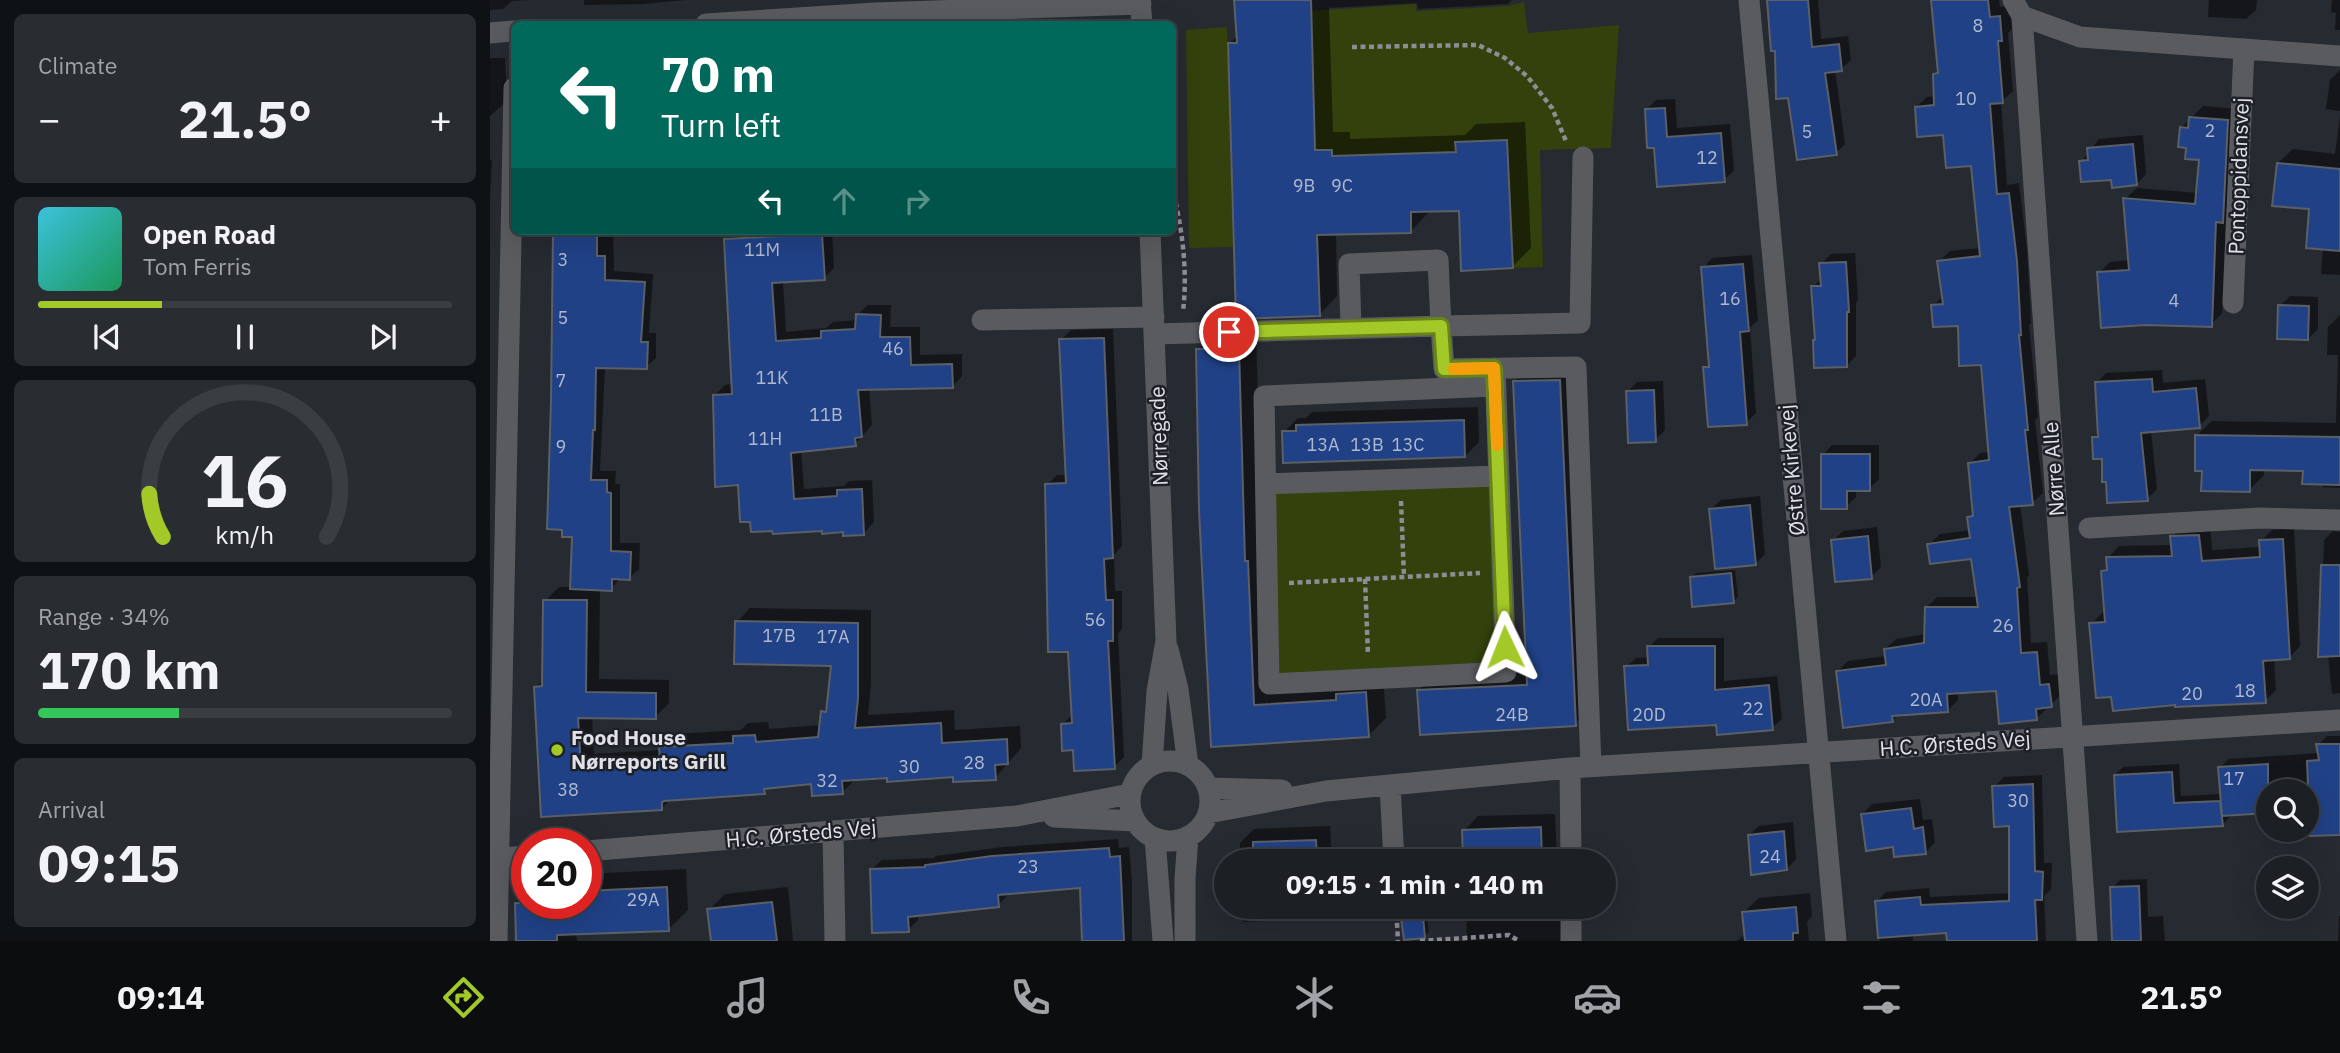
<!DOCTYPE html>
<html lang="en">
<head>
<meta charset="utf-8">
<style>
	:root { --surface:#1c2025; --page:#292d32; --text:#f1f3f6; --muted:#a0a3a7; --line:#3a3e42; --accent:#a2c928 }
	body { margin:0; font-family:"IBM Plex Sans",sans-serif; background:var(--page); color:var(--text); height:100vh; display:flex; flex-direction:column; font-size:26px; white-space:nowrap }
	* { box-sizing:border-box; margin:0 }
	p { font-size:23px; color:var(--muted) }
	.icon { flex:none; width:38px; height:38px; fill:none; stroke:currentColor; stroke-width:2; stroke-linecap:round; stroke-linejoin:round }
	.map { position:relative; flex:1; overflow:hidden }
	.drawer { display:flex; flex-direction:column; gap:14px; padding:14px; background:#0f1214; width:490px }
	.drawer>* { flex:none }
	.hud { position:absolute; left:21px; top:21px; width:665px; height:214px; border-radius:10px; box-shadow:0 7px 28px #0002,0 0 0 2px var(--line); background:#00695c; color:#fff; overflow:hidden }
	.tools { position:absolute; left:1766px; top:779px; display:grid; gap:14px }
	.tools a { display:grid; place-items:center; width:63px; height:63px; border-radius:50%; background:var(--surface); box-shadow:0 7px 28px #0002,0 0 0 2px var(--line); font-size:35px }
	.speed { position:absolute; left:21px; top:828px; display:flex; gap:14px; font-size:35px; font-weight:700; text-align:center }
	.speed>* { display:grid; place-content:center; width:91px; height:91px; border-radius:50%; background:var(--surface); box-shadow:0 7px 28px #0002,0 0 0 2px var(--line); line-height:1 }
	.speed .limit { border:10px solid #d22; background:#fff; color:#111 }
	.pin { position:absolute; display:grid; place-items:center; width:60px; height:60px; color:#fff; margin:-30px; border:4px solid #fff; border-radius:50%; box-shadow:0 2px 7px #0007 }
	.me { position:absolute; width:77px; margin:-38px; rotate:358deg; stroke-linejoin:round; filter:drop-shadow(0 0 5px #0008) }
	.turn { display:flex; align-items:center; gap:24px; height:147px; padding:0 35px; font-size:32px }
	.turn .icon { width:91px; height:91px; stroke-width:2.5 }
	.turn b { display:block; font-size:49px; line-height:60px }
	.lanes { display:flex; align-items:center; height:66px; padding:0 35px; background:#0003; justify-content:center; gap:35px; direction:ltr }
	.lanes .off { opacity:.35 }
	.big { font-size:52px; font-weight:700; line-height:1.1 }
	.drawer .tile { flex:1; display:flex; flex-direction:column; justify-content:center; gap:10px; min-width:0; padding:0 24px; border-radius:10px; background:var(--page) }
	.drawer .dial { align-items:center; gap:0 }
	.dial svg { height:182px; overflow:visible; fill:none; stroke:var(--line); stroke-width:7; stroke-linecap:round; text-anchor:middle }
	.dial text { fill:var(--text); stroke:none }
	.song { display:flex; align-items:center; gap:21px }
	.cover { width:84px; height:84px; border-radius:10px; background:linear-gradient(135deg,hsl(190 70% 55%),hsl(150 70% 35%)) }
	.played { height:7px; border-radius:4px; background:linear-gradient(90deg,var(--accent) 30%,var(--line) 30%) }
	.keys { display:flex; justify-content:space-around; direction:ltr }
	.heat { display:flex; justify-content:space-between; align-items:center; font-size:38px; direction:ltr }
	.charge { height:10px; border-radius:5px; background:linear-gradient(90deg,#34c759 34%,var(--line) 0) }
	.trip { position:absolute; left:724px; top:849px; width:402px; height:70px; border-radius:35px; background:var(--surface); box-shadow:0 7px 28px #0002,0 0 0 2px var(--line); font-weight:700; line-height:70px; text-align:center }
	.dock { display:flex; height:112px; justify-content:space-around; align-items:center; background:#0b0d0f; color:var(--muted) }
	.dock .icon { width:49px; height:49px }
	.dock .on { color:var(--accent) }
	.dock b { font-size:32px; color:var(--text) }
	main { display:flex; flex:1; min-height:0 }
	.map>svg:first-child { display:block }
</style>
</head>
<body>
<main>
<section class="drawer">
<div class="tile"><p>Climate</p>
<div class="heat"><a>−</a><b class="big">21.5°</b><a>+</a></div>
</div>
<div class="tile">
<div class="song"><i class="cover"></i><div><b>Open Road</b><p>Tom Ferris</p></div></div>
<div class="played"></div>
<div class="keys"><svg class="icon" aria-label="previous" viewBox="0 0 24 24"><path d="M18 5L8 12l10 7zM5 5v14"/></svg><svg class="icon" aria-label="pause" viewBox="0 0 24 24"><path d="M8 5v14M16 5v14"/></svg><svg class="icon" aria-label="next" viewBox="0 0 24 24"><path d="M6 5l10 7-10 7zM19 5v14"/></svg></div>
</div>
<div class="tile dial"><svg viewBox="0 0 100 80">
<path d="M14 69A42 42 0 1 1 86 69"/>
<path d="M14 69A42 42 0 0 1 8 50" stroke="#a2c928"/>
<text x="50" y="56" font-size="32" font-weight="700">16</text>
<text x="50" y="72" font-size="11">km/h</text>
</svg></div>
<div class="tile"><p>Range · 34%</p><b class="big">170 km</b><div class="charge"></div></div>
<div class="tile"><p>Arrival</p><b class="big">09:15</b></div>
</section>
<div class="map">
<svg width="1850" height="941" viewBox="0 0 1850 941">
	<rect width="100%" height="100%" fill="#262a31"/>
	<path fill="#33410c" d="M1034 2 1038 33 1129 25 1121 148 1050 150 1053 267 1023 268 1017 140 966 142V152L842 156V150H825L822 41 790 13 926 4V11L1018 6Z
		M737 27 743 247 699 248 696 30Z
		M1009 476 1016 672 779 684 776 484Z"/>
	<path fill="#0007" d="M0 0H43L22 1 13 9 0 10Z
		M94 0H196L153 4 94 5Z
		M745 0H1022L1018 4 928 9 927 3 839 8 843 132H860V139L975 135 986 124 1035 122 1041 248 1022 267 970 209 939 210 938 213 920 232 846 233 847 296 829 315 739 44 748 36Z
		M1280 0H1328L1331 39 1358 36 1361 60 1351 69 1345 70 1355 144 1346 153 1300 96Z
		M1443 0H1509L1510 7 1520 6 1522 29 1518 33 1523 91 1511 102 1517 185 1529 183 1537 250 1541 323 1539 325 1548 417 1545 420 1553 493 1542 503 1530 504 1539 575 1537 578 1541 643 1557 642 1560 675 1570 674 1571 695 1547 718 1508 689 1468 692V700L1458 710 1409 714 1402 721 1348 671 1358 661 1396 656 1395 649 1406 639 1436 634 1437 607 1447 597H1488L1483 557 1439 545 1450 534 1481 530 1479 518 1485 512 1480 464 1490 453 1500 452 1493 363 1470 324 1443 306 1454 295 1449 262 1460 251 1491 248 1482 164 1455 133 1426 107 1437 97 1446 96 1444 74 1449 69Z
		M1719 0H1767L1766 10 1756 19 1718 17Z
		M1842 0H1850V30H1845L1846 13 1841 12Z
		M0 58H15L17 101 0 116Z
		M1850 70V111L1836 109 1840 80Z
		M1185 99 1187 128 1240 124 1244 170 1234 180 1166 146 1156 110 1166 100Z
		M1713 106 1749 109 1736 217 1732 313 1721 325 1609 273 1620 262 1640 260 1635 199 1647 188 1708 193 1711 159 1691 128Z
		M1850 116V275L1831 274 1833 248 1821 208 1788 163 1803 149 1845 154Z
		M1653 135 1656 174 1647 184 1623 178 1591 162 1609 139Z
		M0 160H2L0 199Z
		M66 231H123L124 271 163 274 159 333H166V358L156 367H115L110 471H126L125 484H130V543H150L149 569 139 578H130L121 589H110L109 679 179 680V703L165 717H102L104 754 171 750 185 734 251 730 258 723 278 722 279 729 331 725 332 712 338 706 343 664 247 622 260 608 381 610V683L378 715 464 710 465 730 530 726 531 748 505 778 465 775 366 779 352 792 322 782 280 786 274 792 181 799 171 809 53 815 46 687 54 679 55 601 69 587H82L84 535Z
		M244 231H342L344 268 334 278 293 281 296 332 336 328 343 322 367 320V315L378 305H401L400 327H430V355L472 354V376L462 387 379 388 382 425 365 444 311 450 314 489 354 486 359 481 382 480 384 522 374 533 354 531 250 483 225 395 235 385 243 384 235 240Z
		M1365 253 1368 300 1366 303V356L1356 366 1327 339 1323 287 1332 278 1331 264 1341 254Z
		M1262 255 1268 320 1260 328 1266 413 1256 423 1215 368 1220 362 1213 268 1222 258Z
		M1800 296 1828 297V329L1818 339 1790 306Z
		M1850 315V488L1833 487V483L1814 470 1774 469V475L1759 490 1713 470 1707 435 1722 421 1846 423 1848 355H1837L1838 327Z
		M623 329 632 546 624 555 625 591H632V629L628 634 634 757 624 767 585 749 573 724 583 714 579 650 557 485 567 475H577L571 340 581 330Z
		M766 331 772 544 782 688 893 675 896 718 878 736 723 745 708 350 725 332Z
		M1084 366 1100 709 1085 724 929 690 944 676 1038 672 1024 382 1039 367Z
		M1672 370 1673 383 1715 379 1719 416 1709 426 1661 431 1667 489 1657 499 1613 457 1603 438 1610 432 1607 383 1616 373Z
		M1173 381 1175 430 1165 440 1137 392 1147 382Z
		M988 407 989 442 975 456 794 432 808 418H816L822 412Z
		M1342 445H1389V479L1379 489H1366V497L1356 507 1333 455Z
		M1270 496 1275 554 1265 564 1221 509 1231 500Z
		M1720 524 1722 550 1771 547V541L1782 530 1804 528 1810 646 1799 658 1784 659 1786 690 1775 701 1601 624 1612 613 1616 612 1613 571 1619 565 1618 558 1629 546 1683 545 1682 537 1693 526Z
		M1387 527 1391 567 1381 577 1343 541 1353 531Z
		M1843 531 1850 532V693L1842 694 1838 655H1830L1834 540Z
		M1245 570 1248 597 1243 602 1201 578 1206 573Z
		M1168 638H1234V681L1287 676 1292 719 1282 728 1136 667 1146 658 1160 657 1159 647Z
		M1837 736H1850V783L1794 788V791H1778V811L1740 814V817L1732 825 1628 830 1625 775 1633 767 1689 764 1691 796 1732 794 1730 767 1739 759 1829 753 1828 745Z
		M1552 775 1554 863H1562L1561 889 1554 896 1556 941H1458V931L1423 934V941H1390L1387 901 1396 892 1439 888 1440 897 1520 893 1521 824 1504 787 1514 777Z
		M1430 799 1433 820 1442 819 1445 842 1436 852 1404 845 1373 814 1382 804Z
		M1065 814 1067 861H975L974 831 988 816Z
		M1303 822 1306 859 1297 869 1259 835 1269 826Z
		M840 826 842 861H750V843L764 829Z
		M628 839 629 848 639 847 642 881V941H593L591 886 517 893V896L508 905 428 914V920L418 930 382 869 392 860 444 858 446 856 513 847Z
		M196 869 198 910 179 929 86 933 87 941H28L26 895 37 884V903H96V874Z
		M1657 879 1658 917 1673 916 1675 941H1624L1622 888 1630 880Z
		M298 887 303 941H223L219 910 235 894Z
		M1320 893 1322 916 1317 922 1319 941H1247L1256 933 1254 912 1269 898Z
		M752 906H841L828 919 753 922Z
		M976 906H1068V911H1080L1081 929 1069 941H977Z
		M936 912 939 932 934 936 913 918 918 914Z
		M1849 916H1850V941H1848Z"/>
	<path fill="#204186" stroke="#5b5f67" stroke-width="2" d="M744 0H821L825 150H842V156L966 152 965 142 1017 140 1023 268 971 271 969 211 921 212V233L827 235 830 316 746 319 738 43H747Z
		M1277 0H1318L1322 47 1349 44 1352 71 1335 73 1347 155 1307 160 1298 98 1286 99 1285 51H1281Z
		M1441 0H1498L1500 17 1510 16 1512 41H1508L1513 103 1500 104 1507 194 1519 193 1527 261 1531 335H1529L1538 430H1535L1543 505 1519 507 1530 587 1527 588 1531 653 1547 652 1550 685 1559 684 1562 707 1546 709 1547 720 1509 724 1506 691 1457 694 1458 712 1402 716 1403 722 1353 728 1346 671 1396 665 1394 649 1434 643 1435 607H1488L1481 559 1440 564 1437 544 1480 538 1477 517 1483 516 1478 463 1499 460 1491 365 1469 366 1468 326 1443 327 1441 305 1453 304 1447 261 1490 256 1481 166 1456 168 1453 135 1427 137 1425 107 1444 105 1443 74 1448 73Z
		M1175 108 1177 137 1231 133 1235 182 1167 187 1164 148H1157L1155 109Z
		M1699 117 1738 120 1733 223 1726 222 1722 327 1656 325 1611 328 1607 272 1639 270 1633 198 1705 204 1709 160 1695 159 1696 148 1688 147 1690 127 1698 128Z
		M1643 144 1647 185 1622 188 1621 180 1591 182 1589 161 1598 160 1597 148Z
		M1787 163 1850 169V251L1816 248 1819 209 1782 206Z
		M63 231H107V256H115V280L155 282 151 342H158L157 369 106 368 105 430H103L101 480H117V492L121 493V551L141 552 140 580 122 579V591L80 589 82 537H72V530L57 529 61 401Z
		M332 234 335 280 282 283 286 341 331 338V331L365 329 366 314 391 315 390 337H420L421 365 462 364 463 388 368 390 372 437 365 438 366 446 301 453 304 499 347 496V490L372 489 374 535 353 536V532L332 534V531L283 534 282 531 261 532 260 522H250L248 485 225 487 223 395 242 394 234 239Z
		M1356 262 1359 312H1357V367L1324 368 1323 340H1325L1321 286H1331L1329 263Z
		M1253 264 1259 331 1250 332 1257 425 1218 427 1213 367H1219L1211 267Z
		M1788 305 1819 306 1818 340 1787 339Z
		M614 338 623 558 614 559 616 600H623V641H618L625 769 584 771 583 750 572 751 571 724 582 723 578 652H558L555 484 576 483 569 339Z
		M749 348 755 561H758L764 705 846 700V694L876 692 879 737 721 747 709 510 706 349Z
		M1662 379 1663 392 1706 388 1710 428 1651 433 1658 501 1617 503 1616 482H1612V459H1603L1602 437H1608L1605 382Z
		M1070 380 1086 726 930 735 927 690 1037 685 1023 381Z
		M1164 390 1166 442 1138 443 1136 391Z
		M974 420 975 457 793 463 792 431H806V425Z
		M1705 435 1850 437V485L1812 484 1813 471 1760 470V492L1711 491 1712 471H1705Z
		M1331 454H1380V491H1357V509H1331Z
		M1260 505 1266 565 1225 569 1219 509Z
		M1709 535 1712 561 1770 557 1769 540 1793 539 1800 659 1773 661 1776 703 1685 707V705L1623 711 1621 697 1606 698 1599 623 1615 622 1611 571 1617 570 1616 557 1682 556 1680 536Z
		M1378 536 1382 579 1345 582 1341 540Z
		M1831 565H1850V656L1828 657Z
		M1241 573 1244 603 1202 607 1200 577Z
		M53 600H97L96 692 166 693V719L88 718 91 767 170 762 169 747 243 743V736L265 735 266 742 328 737 331 711 336 712 341 666 244 664 245 621 368 623V698L365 728 451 723 452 743 517 739 518 764 505 765 506 780 463 782V777L397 782V778L352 781 353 794 322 796 321 784 274 789 275 794 174 801 172 802V810L51 817 44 687 52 686Z
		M1157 646H1225V690L1279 685 1283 730 1227 735 1226 725 1138 730 1134 666 1158 665Z
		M1826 744H1850V835L1820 836 1817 761 1829 760Z
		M1778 764V813L1732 816 1728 767Z
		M1682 772 1684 803 1730 801 1733 826 1627 832 1624 775Z
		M1543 784 1545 871 1553 872 1552 900H1545L1547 941H1457L1456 933 1388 938 1385 901 1430 897 1431 905 1519 901V826L1504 827 1502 786Z
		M1421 808 1424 829 1433 827 1436 854 1404 857 1403 847 1376 851 1371 814Z
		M1051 827 1052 861H973L972 830Z
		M1294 831 1297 870 1261 875 1258 835Z
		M826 840 827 861H763V842Z
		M619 848 620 857 630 856 634 941H592L590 888 508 895 509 907 418 917 419 932 382 933 380 869 435 867V865L502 856Z
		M1649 886 1651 941H1622L1620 887Z
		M177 887 179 931 67 935V941H26L25 903H96V891Z
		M282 902 287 941H221L217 909Z
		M1306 907 1308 933H1303V941H1255L1252 912Z
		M933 916 935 938 914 940 911 918Z"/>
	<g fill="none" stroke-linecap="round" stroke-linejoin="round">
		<path stroke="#8b8e94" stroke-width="4.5" stroke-dasharray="5 3.5" stroke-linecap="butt" d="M862 47 988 45 1015 58 1037 76 1062 108 1076 141
			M682 186C692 228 698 269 693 311
			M911 501 914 577
			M875 579 878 655
			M799 583 990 573
			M55 843 79 833
			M906 906 908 941
			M930 941 1019 935 1029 941"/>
		<path stroke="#595b5f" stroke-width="21" d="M650 0 652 24
			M1259 0 1346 941
			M1523 0 1532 16 1597 941
			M1532 16 1590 37 1850 56
			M216 24 385 13 651 4
			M0 33 24 31
			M660 231 676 641 667 691 662 765
			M1743 303 1754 49
			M492 320 664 317
			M861 328 859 264 948 260 951 326 1090 323 1093 157
			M665 334 951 326 954 369 1086 367 1101 766
			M1005 368 1016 672 779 684 774 396 1005 386
			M776 484 1009 476
			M1599 528 1770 518 1850 520
			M678 649 688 689 698 765
			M640 801a40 40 0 1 1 80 0a40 40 0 1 1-80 0Z
			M1080 768 1081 861
			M900 785 904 861
			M718 788 792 790
			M718 813 836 791 1080 768 1850 720
			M564 817 645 821
			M343 832 345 941
			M665 838 673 941
			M96 851 527 816 640 794
			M0 859 37 856
			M1081 906V941
			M7 941 24 88
			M695 941V879L698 836"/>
	</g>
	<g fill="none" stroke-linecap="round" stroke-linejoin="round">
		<g stroke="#69831a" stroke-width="18">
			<path id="route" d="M739 332 951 326 954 369 1004 368 1015 647"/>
		</g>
		<use href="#route" stroke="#a2c928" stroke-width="12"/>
		<path stroke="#f59e0b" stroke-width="12" d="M964 369 1004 368 1007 445"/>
	</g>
	<circle fill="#a2c928" stroke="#1d2027" stroke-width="2.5" cx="67" cy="750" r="7"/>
	<g text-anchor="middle" stroke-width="5" stroke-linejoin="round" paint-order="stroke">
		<g font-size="18" fill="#b0bacf">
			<text x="1488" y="32">8</text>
			<text x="1476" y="105">10</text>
			<text x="1720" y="137">2</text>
			<text x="1317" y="138">5</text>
			<text x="1217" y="164">12</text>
			<text x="814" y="192">9B</text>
			<text x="852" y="192">9C</text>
			<text x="272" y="256">11M</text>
			<text x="73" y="266">3</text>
			<text x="1240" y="305">16</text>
			<text x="1684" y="307">4</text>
			<text x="73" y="324">5</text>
			<text x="403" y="355">46</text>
			<text x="282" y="384">11K</text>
			<text x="71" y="387">7</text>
			<text x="336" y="421">11B</text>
			<text x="275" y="445">11H</text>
			<text x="833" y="451">13A</text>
			<text x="877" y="451">13B</text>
			<text x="918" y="451">13C</text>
			<text x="71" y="453">9</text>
			<text x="605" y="626">56</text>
			<text x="1513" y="632">26</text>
			<text x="289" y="642">17B</text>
			<text x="343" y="643">17A</text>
			<text x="1755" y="697">18</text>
			<text x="1702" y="700">20</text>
			<text x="1436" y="706">20A</text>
			<text x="1263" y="715">22</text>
			<text x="1022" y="721">24B</text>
			<text x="1159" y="721">20D</text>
			<text x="484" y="769">28</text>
			<text x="419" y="773">30</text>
			<text x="1744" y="785">17</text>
			<text x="337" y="787">32</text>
			<text x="78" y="796">38</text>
			<text x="1528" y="807">30</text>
			<text x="1280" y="863">24</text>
			<text x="538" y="873">23</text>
			<text x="153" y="906">29A</text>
		</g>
		<g font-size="21" fill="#e0e2e7" stroke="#1d2027">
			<text transform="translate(1749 176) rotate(-88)" y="7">Pontoppidansvej</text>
			<text transform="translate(669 436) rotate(-92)" y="7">Nørregade</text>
			<text transform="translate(1564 469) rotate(-94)" y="7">Nørre Alle</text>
			<text transform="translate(1302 470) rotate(-95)" y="7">Østre Kirkevej</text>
			<text transform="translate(1465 744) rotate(-4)" y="7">H.C. Ørsteds Vej</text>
			<text transform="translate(311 834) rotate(-5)" y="7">H.C. Ørsteds Vej</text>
		</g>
		<g font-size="21" font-weight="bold" fill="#e0e2e7" stroke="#1d2027" text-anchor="start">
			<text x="81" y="745">Food House<tspan x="81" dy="24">Nørreports Grill</tspan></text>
		</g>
	</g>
</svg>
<div class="tools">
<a><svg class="icon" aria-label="search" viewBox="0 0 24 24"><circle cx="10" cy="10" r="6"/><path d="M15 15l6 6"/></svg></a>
<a><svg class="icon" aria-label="layers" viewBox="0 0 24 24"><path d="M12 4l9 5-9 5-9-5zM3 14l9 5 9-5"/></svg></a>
</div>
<div class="speed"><div class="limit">20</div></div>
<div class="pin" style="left:739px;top:332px;background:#d93025"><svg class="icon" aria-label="arrive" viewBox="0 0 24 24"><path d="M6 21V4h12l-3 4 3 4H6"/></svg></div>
<svg class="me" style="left:1015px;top:647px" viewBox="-20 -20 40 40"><path d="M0-17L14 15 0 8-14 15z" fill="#a2c928" stroke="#fff" stroke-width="4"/></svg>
<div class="trip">09:15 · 1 min · 140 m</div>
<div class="hud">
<div class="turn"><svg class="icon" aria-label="left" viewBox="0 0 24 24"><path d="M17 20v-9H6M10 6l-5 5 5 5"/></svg><div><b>70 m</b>Turn left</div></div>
<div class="lanes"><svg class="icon" aria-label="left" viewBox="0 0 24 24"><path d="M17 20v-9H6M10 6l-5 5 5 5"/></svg><svg class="icon off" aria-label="ahead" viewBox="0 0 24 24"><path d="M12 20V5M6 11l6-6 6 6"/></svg><svg class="icon off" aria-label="right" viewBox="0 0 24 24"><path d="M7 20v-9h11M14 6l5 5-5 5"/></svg></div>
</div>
</div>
</main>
<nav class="dock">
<b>09:14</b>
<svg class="icon on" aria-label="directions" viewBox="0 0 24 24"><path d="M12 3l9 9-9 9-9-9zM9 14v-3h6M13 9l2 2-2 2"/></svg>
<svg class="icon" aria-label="music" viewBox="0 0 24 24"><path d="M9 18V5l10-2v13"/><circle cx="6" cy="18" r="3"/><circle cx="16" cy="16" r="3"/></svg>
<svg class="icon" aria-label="phone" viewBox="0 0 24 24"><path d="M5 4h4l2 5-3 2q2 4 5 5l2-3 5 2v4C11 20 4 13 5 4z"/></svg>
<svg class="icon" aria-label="climate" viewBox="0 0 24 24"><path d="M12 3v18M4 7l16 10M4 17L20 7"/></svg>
<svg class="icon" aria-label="car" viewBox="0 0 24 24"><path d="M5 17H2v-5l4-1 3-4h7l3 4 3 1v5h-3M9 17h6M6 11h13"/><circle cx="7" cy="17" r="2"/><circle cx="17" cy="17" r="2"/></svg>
<svg class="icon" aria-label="filters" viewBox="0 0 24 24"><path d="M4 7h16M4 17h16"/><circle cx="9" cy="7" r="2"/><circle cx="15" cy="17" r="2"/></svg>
<b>21.5°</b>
</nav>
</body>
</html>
